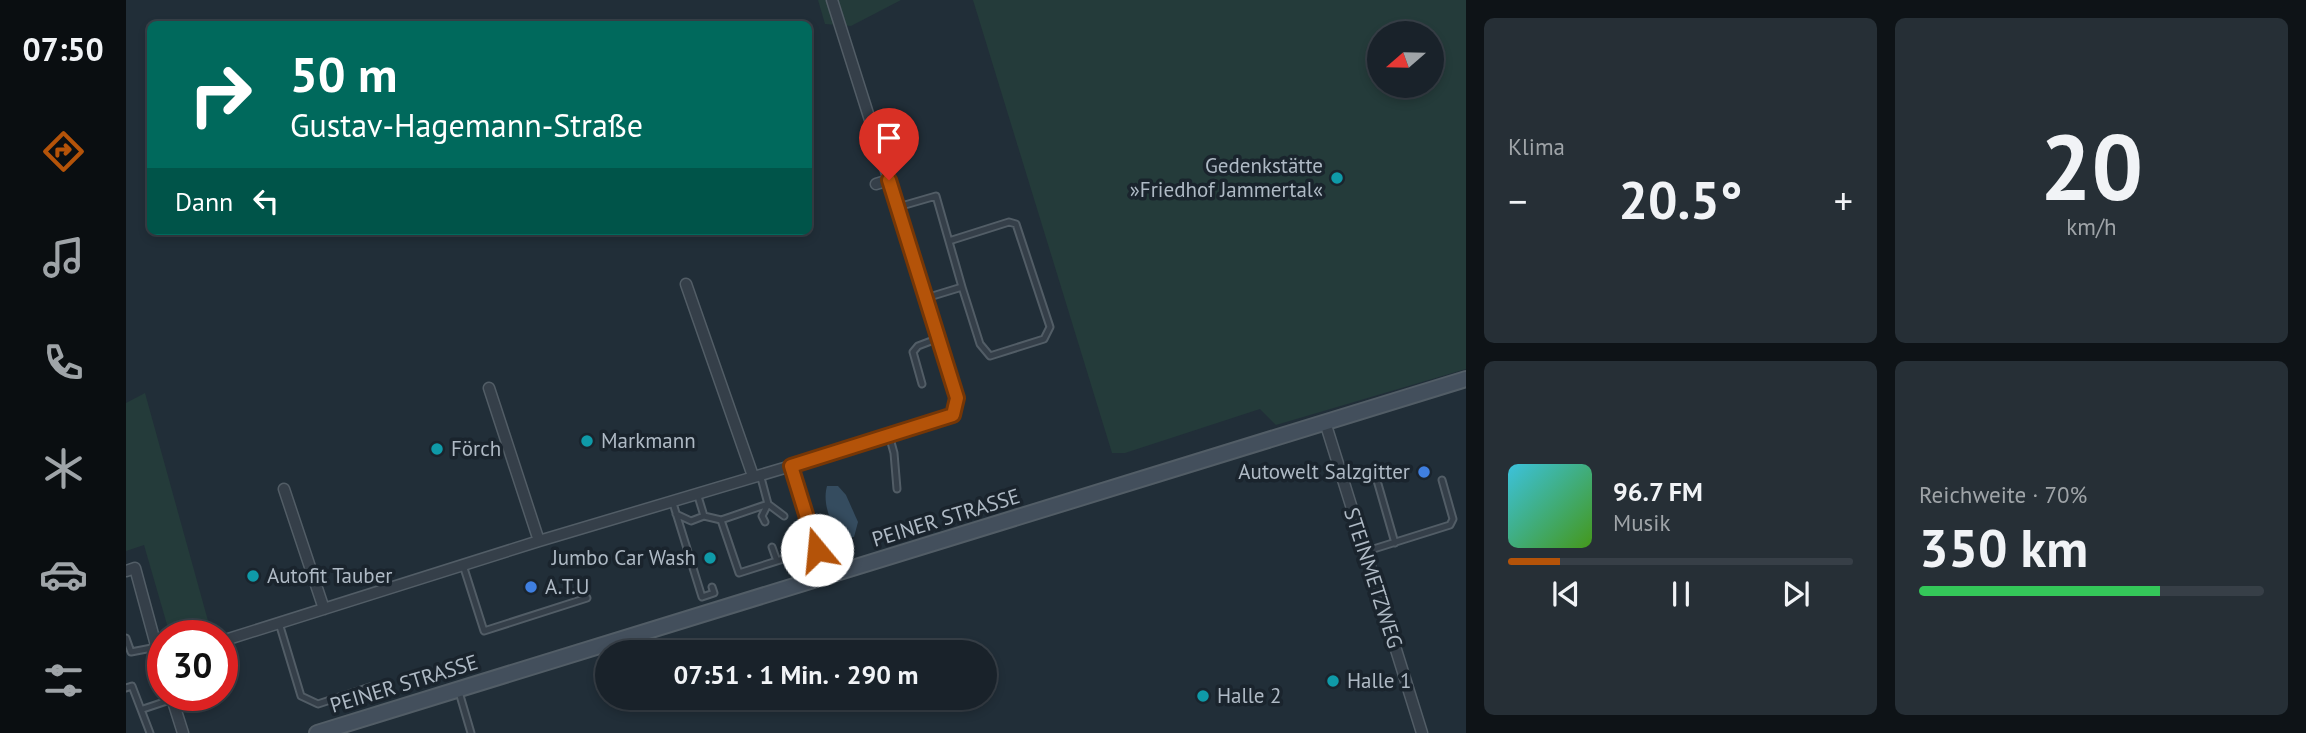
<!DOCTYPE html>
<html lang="de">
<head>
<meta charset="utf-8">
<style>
	:root { --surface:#19222a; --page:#262f36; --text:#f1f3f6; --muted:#9fa4a8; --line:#373f47; --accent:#b45309 }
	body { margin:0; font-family:"PT Sans",sans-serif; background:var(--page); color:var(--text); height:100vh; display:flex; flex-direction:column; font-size:26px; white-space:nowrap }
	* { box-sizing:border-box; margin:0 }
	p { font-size:23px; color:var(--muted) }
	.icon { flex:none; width:38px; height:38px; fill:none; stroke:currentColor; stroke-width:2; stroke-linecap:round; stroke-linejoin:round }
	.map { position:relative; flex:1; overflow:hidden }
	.side { display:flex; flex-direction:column; gap:18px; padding:18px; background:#0e1317; width:840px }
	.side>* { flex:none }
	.banner { position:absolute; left:21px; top:21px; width:665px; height:214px; border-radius:10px; box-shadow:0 4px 10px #0003,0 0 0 2px var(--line); background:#00695c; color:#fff; overflow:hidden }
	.needle { width:46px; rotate:250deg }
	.tools { position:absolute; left:1241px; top:21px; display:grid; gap:14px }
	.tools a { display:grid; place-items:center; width:77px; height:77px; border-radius:50%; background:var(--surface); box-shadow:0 4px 10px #0003,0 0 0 2px var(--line); font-size:35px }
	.speed { position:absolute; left:21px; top:620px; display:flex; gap:14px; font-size:35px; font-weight:700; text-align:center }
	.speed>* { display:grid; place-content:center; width:91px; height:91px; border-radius:50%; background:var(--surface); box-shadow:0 4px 10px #0003,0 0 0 2px var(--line); line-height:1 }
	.speed .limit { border:10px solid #d22; background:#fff; color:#111 }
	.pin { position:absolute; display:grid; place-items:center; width:60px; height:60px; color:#fff; margin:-72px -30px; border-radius:50% 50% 50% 0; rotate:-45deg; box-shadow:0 0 7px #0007 }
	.pin .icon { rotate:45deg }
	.me { position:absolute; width:77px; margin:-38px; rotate:343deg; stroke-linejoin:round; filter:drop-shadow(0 0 5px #0008) }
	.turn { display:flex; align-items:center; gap:24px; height:147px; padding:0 28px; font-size:32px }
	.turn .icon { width:91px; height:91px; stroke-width:2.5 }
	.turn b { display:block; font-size:49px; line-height:60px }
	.then { display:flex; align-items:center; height:66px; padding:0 28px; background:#0003; gap:14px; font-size:26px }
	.big { font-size:52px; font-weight:800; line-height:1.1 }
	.side .card { flex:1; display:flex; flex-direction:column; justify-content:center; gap:10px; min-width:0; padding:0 24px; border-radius:10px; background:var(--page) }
	.side .dial { align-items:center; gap:0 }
	.dial b { font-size:91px; line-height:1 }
	.song { display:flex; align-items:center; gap:21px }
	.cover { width:84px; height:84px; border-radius:10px; background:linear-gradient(135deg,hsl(190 70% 55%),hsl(100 70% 35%)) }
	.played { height:7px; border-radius:4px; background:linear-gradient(90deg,var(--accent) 15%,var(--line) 15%) }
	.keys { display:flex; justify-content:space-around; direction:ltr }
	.heat { display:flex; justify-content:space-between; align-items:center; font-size:38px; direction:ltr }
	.charge { height:10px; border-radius:5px; background:linear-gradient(90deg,#34c759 70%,var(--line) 0) }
	.side .tiles { flex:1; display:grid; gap:18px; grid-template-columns:repeat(2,1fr) }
	.trip { position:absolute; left:469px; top:640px; width:402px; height:70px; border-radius:35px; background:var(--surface); box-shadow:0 4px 10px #0003,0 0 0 2px var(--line); font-weight:800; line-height:70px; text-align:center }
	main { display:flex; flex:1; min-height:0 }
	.tab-bar { display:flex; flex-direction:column; width:126px; justify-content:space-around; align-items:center; background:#0a0e11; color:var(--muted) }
	.tab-bar .icon { width:49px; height:49px }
	.tab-bar .selected { color:var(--accent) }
	.tab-bar b { font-size:32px; color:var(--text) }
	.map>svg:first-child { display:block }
</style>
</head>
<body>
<main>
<nav class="tab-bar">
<b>07:50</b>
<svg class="icon selected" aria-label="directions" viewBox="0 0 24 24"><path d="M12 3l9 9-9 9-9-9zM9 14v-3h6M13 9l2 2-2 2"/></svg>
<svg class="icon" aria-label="music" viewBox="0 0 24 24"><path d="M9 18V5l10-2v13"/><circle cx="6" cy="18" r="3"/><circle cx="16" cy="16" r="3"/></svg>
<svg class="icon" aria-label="phone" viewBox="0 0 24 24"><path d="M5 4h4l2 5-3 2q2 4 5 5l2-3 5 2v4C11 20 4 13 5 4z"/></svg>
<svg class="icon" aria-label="climate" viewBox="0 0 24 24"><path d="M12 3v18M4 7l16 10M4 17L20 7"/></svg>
<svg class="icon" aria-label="car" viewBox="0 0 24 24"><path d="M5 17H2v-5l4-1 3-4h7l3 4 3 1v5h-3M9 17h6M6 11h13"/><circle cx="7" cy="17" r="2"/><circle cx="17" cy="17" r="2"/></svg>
<svg class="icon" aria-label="filters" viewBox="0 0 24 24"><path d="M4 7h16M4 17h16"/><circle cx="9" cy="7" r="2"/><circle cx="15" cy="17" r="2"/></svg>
</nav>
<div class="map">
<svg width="1340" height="733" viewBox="0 0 1340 733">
	<rect width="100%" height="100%" fill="#212e38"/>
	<path fill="#243b3a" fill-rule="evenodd" d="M692 0H775L725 26 699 24Z
		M847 0H1340V369L1150 425 1134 409 999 453H986ZM1306 33V86H1253V33Z
		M19 393 84 628 60 635H44L18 545 0 551V403Z"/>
	<path fill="#354c5f" d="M701 486H712L720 495 732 522 728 537 715 538C705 524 696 504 701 486Z"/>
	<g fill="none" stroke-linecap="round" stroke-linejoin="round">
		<g stroke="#525d66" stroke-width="9">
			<path id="service" d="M772 207 810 196 836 287 800 298
				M823 241 883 222 890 224 924 327 918 339 864 356 854 344 836 287
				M796 384 787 352 792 346 813 338
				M763 435 768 453 771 489
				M634 474 642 504 658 516
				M1250 477 1269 543
				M571 493 578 516 595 520 613 573 670 555 665 540
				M546 500 576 597 588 593 586 587
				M550 514 565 521 578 516
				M595 520 642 504
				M639 522 636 516 642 504
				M646 547 651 561
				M1238 552 1324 525 1327 519 1316 480
				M337 565 358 631 461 598
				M153 623 175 696 192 704 244 687
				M0 638 5 652 31 647
				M707 653 721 647
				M0 688 6 686 24 733
				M333 692 345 733
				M17 709 47 699"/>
		</g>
		<g stroke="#525d66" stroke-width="13">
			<path id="minor" d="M706 0 763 180
				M560 284 627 476
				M363 388 413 541
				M1199 422 1296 733
				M158 489 198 609
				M0 571 9 568 34 660
				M699 577 665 466 827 415 831 398 763 180 750 184
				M96 641 413 541 665 466
				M45 695 57 733"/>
		</g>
		<g stroke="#525d66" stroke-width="18">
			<path id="secondary" d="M191 733 1340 379"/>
		</g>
		<use href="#service" stroke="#353f49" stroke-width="5"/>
		<use href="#minor" stroke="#353f49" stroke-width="10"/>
		<use href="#secondary" stroke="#434f5c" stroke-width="14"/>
	</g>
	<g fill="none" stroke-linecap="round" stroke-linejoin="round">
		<g stroke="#753606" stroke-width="18">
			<path id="route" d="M691 550 665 466 827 415 831 398 763 180"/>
		</g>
		<use href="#route" stroke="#b45309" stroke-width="12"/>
	</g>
	<g fill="#0f9aa8" stroke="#1a242d" stroke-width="2.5">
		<circle cx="1211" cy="178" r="7"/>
		<circle cx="461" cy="441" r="7"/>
		<circle cx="311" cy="449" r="7"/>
		<circle cx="584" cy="558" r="7"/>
		<circle cx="127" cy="576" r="7"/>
		<circle cx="1207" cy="681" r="7"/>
		<circle cx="1077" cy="696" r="7"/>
	</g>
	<g fill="#3f7fe0" stroke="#1a242d" stroke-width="2.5">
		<circle cx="1298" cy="472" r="7"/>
		<circle cx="405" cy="587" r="7"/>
	</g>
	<g text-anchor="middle" stroke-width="7" stroke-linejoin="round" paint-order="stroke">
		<g font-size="21" fill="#afbac5" stroke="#1a242d" text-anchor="start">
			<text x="1197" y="173" text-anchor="end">Gedenkstätte<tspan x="1197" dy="24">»Friedhof Jammertal«</tspan></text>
			<text x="475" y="448">Markmann</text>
			<text x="325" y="456">Förch</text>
			<text x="1284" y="479" text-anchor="end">Autowelt Salzgitter</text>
			<text x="570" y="565" text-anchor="end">Jumbo Car Wash</text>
			<text x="141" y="583">Autofit Tauber</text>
			<text x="419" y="594">A.T.U</text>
			<text x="1221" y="688">Halle 1</text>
			<text x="1091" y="703">Halle 2</text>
		</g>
		<g font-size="21" fill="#afbac5" stroke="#1a242d">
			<text transform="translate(820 518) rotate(-17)" y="7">PEINER STRASSE</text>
			<text transform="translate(1247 578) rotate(72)" y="7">STEINMETZWEG</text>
			<text transform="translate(278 684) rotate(-17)" y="7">PEINER STRASSE</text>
		</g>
	</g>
</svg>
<div class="tools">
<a><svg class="needle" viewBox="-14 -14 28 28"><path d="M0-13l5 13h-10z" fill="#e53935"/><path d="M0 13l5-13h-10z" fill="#9fa4a8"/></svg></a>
</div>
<div class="speed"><div class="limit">30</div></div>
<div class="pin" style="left:763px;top:180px;background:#d93025"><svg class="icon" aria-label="arrive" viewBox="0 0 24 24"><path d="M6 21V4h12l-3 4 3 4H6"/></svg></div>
<svg class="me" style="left:691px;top:550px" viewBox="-20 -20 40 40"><circle r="19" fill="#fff"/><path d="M0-13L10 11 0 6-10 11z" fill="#b45309"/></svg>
<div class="trip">07:51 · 1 Min. · 290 m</div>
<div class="banner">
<div class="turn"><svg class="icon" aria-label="right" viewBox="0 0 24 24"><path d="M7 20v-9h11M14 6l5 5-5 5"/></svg><div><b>50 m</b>Gustav-Hagemann-Straße</div></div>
<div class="then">Dann<svg class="icon" aria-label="left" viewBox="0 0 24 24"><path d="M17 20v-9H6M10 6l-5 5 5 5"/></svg></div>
</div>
</div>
<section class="side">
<div class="tiles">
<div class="card"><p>Klima</p>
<div class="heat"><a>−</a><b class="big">20.5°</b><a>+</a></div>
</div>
<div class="card dial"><b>20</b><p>km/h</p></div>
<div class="card">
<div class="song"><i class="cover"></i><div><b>96.7 FM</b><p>Musik</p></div></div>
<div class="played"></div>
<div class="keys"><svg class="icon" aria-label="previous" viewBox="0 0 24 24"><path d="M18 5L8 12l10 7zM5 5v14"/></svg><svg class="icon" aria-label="pause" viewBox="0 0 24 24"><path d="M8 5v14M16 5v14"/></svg><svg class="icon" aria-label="next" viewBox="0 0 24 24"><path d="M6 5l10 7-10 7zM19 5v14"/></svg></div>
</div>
<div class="card"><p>Reichweite · 70%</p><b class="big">350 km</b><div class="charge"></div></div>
</div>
</section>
</main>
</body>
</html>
